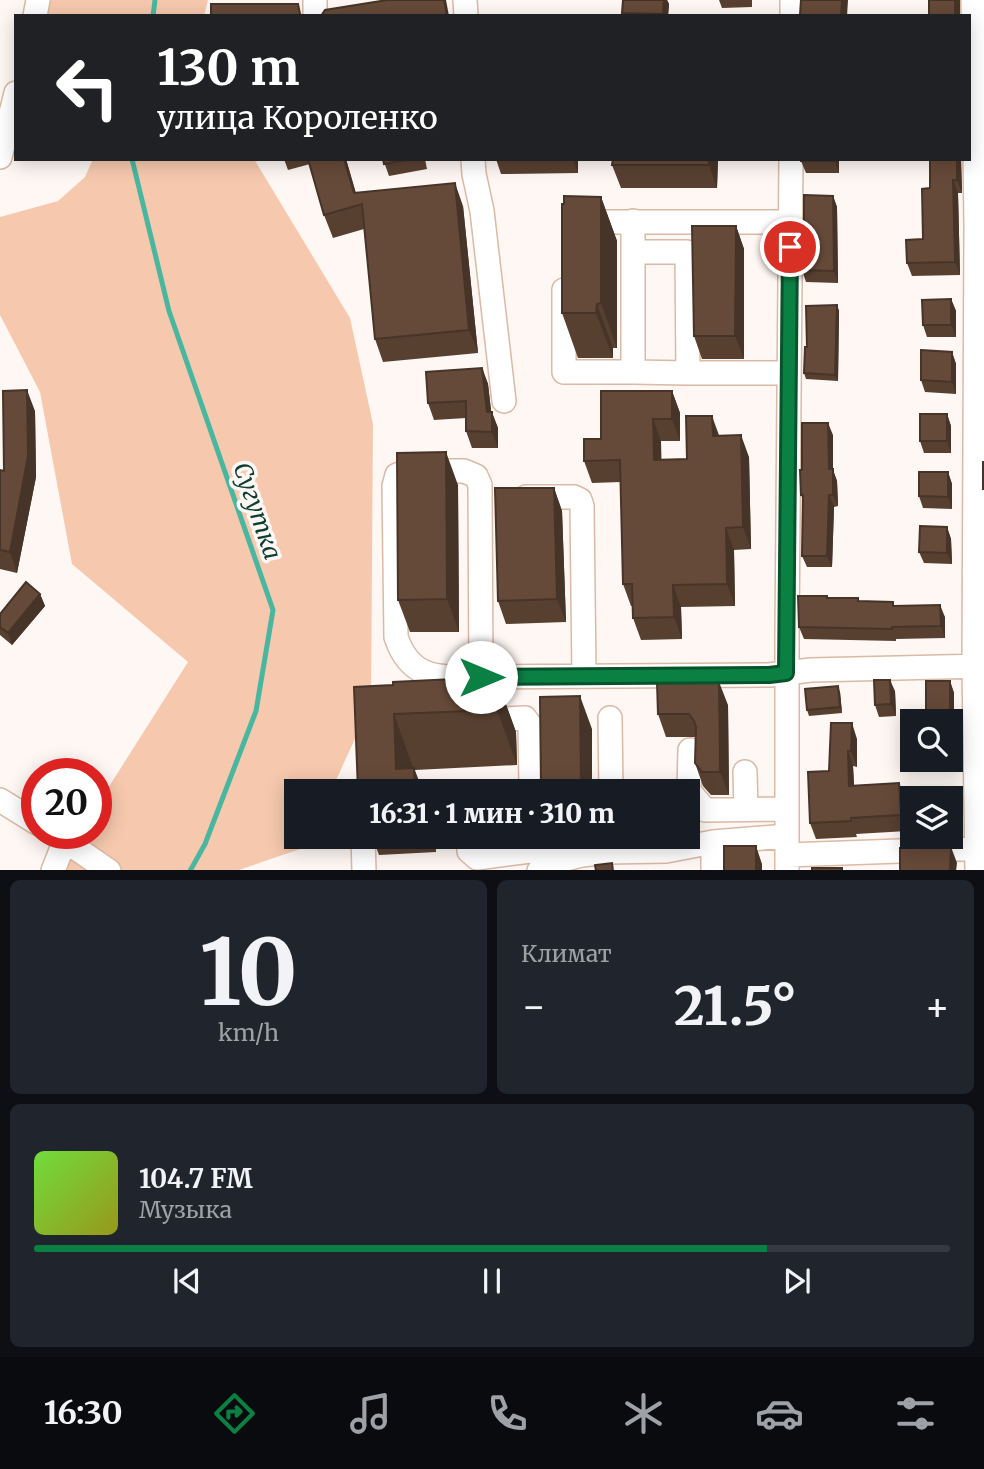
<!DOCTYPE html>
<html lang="ru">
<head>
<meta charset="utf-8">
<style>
	:root { --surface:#171b24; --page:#20242c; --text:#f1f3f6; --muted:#9ea1a6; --line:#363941; --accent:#0b8043 }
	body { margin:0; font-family:Merriweather,serif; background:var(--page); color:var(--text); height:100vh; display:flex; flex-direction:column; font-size:26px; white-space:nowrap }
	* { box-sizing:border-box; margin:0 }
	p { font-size:23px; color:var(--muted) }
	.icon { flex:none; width:38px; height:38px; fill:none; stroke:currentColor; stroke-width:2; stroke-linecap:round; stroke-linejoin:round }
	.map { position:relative; height:870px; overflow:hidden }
	.details { display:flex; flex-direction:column; gap:10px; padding:10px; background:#0d0f14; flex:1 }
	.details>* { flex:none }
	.top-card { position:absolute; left:14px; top:14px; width:957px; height:147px; border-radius:0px; box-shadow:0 4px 18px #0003; background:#202124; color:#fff; overflow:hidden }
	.controls { position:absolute; left:900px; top:709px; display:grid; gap:14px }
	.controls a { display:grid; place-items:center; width:63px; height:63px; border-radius:0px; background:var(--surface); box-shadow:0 4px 18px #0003; font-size:35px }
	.speed { position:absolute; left:21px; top:758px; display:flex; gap:14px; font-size:35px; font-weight:700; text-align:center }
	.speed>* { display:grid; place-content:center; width:91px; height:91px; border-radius:50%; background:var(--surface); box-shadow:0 4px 18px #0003; line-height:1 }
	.speed .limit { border:10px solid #d22; background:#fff; color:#111 }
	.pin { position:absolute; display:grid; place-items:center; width:60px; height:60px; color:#fff; margin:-30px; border:4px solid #fff; border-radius:50%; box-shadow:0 2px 7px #0007 }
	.me { position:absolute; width:77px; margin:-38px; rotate:90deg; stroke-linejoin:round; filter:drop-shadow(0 0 5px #0008) }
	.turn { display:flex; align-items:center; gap:24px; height:147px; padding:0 28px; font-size:32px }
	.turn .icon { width:91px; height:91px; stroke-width:2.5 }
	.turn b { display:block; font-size:49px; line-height:60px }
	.big { font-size:52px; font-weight:800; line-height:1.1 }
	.details .widget { flex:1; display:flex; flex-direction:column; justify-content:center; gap:10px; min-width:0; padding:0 24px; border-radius:10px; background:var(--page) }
	.details .dial { align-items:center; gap:0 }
	.dial b { font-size:91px; line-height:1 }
	.song { display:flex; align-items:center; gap:21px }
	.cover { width:84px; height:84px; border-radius:10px; background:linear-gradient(135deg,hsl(100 70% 55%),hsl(60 70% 35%)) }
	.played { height:7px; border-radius:4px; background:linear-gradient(90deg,var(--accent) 80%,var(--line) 80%) }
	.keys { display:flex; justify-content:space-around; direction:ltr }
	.heat { display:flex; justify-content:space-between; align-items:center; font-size:38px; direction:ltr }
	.details .tiles { flex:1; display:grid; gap:10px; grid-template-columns:1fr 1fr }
	.widget:last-child { grid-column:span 2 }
	.trip { position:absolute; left:284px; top:779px; width:416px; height:70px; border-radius:0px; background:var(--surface); box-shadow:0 4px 18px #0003; font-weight:800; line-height:70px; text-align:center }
	.menu { display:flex; height:112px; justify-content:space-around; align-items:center; background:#090b0e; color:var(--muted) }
	.menu .icon { width:49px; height:49px }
	.menu .current { color:var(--accent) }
	.menu b { font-size:32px; color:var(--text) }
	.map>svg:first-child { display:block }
</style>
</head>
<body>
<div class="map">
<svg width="984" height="871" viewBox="0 0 984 871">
	<rect width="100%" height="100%" fill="#fef7f3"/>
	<path fill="#f6c9ae" d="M44 0H208L204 16H44Z
		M93 159H254L350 318 373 424 371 704 331 791H296V836L311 837 306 847 239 870H62L63 860 80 833H96V807L188 662 72 564 40 392 0 315V217L58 201 85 177Z"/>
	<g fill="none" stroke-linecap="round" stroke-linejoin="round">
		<path stroke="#49b79f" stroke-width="5" d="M153 16 155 0
			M132 159 169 311 273 610 256 711 205 844 190 871"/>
		<g stroke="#dab9a5" stroke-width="26">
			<path id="minor" d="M465 0 466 16
				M973 0 976 227 974 666 977 871
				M35 16 38 0
				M315 16V0
				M792 16V0
				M0 157 16 93
				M473 159 474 174 482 211 504 401
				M580 222H790
				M633 252H687L688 373H789
				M564 290V372H633V221
				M633 372 688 373
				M526 497H574L580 500 582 506 584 676
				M481 677 480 485 476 476 464 471H408L397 475 394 486 396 637C411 682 442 677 481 677L769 675 811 670 984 666
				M610 718 611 791
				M480 720 525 718 530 725 531 786 524 791
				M745 772 746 809
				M685 791H689L705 810 787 809
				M689 791 690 750
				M0 800 37 823
				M54 833 109 871
				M363 836 364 871
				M469 836V851L477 858 530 851 566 859
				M787 855 984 848
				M53 871 65 840
				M539 871 566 859 582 855 607 852 666 851 713 842 787 836
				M713 871V842
				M787 871V635L791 159"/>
		</g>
		<use href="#minor" stroke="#fff" stroke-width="23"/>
	</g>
	<path fill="#584031" d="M664 0H667L669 4 668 16H623L622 13Z
		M719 0H752V7L722 8Z
		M284 159H346L356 193 463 206 478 353 383 362 375 339 364 229 333 238 324 215 310 164 288 170Z
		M383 159H425L427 169 389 176Z
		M496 159H578V173L501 174Z
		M613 159H718L717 188H621L612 165Z
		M839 159V173H806L801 161Z
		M961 159 962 193H958L960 275 912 276 907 263 923 239 930 188Z
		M833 196 837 207 838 283 806 282 802 270Z
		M601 197 617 241V348H613V358H578L562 313Z
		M736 226 744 249V359H702L694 336Z
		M951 299 956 311V337H927L923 325Z
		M837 305 839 311 838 381 806 379 804 373 807 347Z
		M952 352 956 364V394L925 392 921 380Z
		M482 368 488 384 491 412 498 428V448H472L466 431V418L434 420 428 403Z
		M672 391 680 413V441H661V459H687L720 436 749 457 751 549 734 550 735 606 681 607 682 639 641 640 633 618V606H631L623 584 621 482 592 483 584 461 601 439Z
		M35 411 36 477 17 573 0 569V470L4 471Z
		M947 414 951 426V453H924L920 441Z
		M833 435V470L837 481 838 506 834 507 832 567H807L802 556 803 500 801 495 802 470Z
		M948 472 952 484V509L923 508 919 496Z
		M458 485 459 632H410L398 600Z
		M554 488 562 511 566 622 506 624 498 601Z
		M947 527 951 539 952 564 924 563 919 552Z
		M40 594 45 606 12 645 0 635V614Z
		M828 598 895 606 945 617V638L896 639V641L804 639 799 627Z
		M496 677 516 732 517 765 415 770 358 791 393 685Z
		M950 681 954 693V723H950V721H930L926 712Z
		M895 691 896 716 879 717 875 705Z
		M840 692 842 713 809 716 807 710Z
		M728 705 729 795H711L703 786 695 763V737H666L658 714Z
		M592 729V791H542L541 788Z
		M857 739V767L853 766 854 786 905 799 907 831 856 834 857 837 816 839 810 823 829 771Z
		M950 798 956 807V835H950Z
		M372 836H435L436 852 379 855Z"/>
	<path fill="#473428" d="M444 0H446L449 16H447Z
		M664 0H667L669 4 668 16H663V14Z
		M842 0H848L847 16H841Z
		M955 0H960V16H955Z
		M344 159H346L359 205 354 193Z
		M573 159H578V173Z
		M709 159H718L717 188 709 165Z
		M835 159H839V173L835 161Z
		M957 159H961L962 193 957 180Z
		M953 180 958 193 960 275 955 262Z
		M455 183 463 206 478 353 469 330Z
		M833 196 837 207 838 283 834 271Z
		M601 197 617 241V348L601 303Z
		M736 226 744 249V359L735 336Z
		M951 299 956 311V337L951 325Z
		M597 304 613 348V358L596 313Z
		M837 305 839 311 838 381 835 375Z
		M952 352 956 364V394L952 382Z
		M482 368 488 384 492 418V412L498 428V448L492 432 487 412Z
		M27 390 35 411 36 477 17 573 10 552Z
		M672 391 680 413V441L672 419Z
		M947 414 951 426V453L947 441Z
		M712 416 720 438 713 436Z
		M653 419 661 441 662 482 654 460Z
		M828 423 833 435V470L837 481 838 506 833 495 829 469Z
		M741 435 749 457 751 549 743 527Z
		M446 452 458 485 459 632 447 599Z
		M948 472 952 484V509L948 497Z
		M554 488 562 511 566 622 557 599Z
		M829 495 834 507 832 567 827 556Z
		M947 527 951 539 952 564 947 553Z
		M726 528 734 550 735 606 727 584Z
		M673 585 681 607 682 639 674 617Z
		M40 594 45 606 12 645 8 633Z
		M940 605 945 617V638L941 626Z
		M496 677 516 732 517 765 497 710Z
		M890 680 895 691 896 716 891 704Z
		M950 681 954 693V723L950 711Z
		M719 682 728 705 729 795 720 772Z
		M838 686 840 692 842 713 840 707Z
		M580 696 592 729V791H582L581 787Z
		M394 714 414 770 396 769Z
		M852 723 857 739V767L851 751Z
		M848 751 853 766 855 802 849 786Z
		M414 768 423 791H415Z
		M899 783 905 799 907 831 901 815Z
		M952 795 956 807V835L952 823Z
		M430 836H435L436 852Z
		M756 846 762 864V871H756Z
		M951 847 957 863 956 871H950Z"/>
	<path fill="#664a39" stroke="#473428" stroke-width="2" d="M387 0H444L447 16H321L325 10Z
		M623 0H664L663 14 622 13Z
		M801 0H842L841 16 800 15Z
		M929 0H955V16H929Z
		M211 4H298L300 14 302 16H211Z
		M308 159H344L354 193 455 183 469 330 375 339 362 204 324 215Z
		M383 159H412L384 164Z
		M613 159H709V165H612Z
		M801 159H835V161H801Z
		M930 159H957V180H953L955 262 907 263 906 240 923 239 922 189 930 188Z
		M804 195 833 196 834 271 802 270V243H804Z
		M564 196 601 197V303L597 304 596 313H562V204H564Z
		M692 226H736L735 336H694Z
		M951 299V325H923L922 300Z
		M837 305 835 375 804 373 805 347H807L806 306Z
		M921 350 952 352V382L921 380Z
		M482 368 487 412H492V432L466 431V401L428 403 426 372Z
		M27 390 28 456 10 552 0 550V470L4 471 3 391Z
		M601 391H672V419H653L654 460 687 459 686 416H712L713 436 741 435 743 527 726 528 727 584 673 585 674 617 633 618 632 584H623L620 460 584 461V439H601Z
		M920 414H947V441H920Z
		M802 423H828L829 469H833V495H829L827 556H802L803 495H801L800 470H802Z
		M446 452 447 599 398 600 397 453Z
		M983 461 984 489H983Z
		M919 472H948V497L919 496Z
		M495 488H554L557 599 498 601Z
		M920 526 947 527V553L919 552Z
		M26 582 40 594 8 633 0 627V614Z
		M798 596H827V598H858V601L893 602V606L940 605 941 626 892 627V629L799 627Z
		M496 677 497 710 394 714 396 769 414 768 415 791H358L354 687 393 685V682Z
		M874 680H890L891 704 875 705Z
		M926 681H950V711L926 712Z
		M719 682 720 772H702L695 763 696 727 694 721 689 714H658L657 683Z
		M838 686 840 707 807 710 805 689Z
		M580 696 581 787 541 788 540 697Z
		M831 723H852L851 751H848L849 786 899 783 901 815 851 818V821L810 823 808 772 829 771Z
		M930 795H952V823H950V798H931Z
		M724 846H756V871H724Z
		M951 847 950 871H900V848Z
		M612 863 613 871H596L595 865Z
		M812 868H842V871H812Z"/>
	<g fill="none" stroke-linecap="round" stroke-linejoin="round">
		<g stroke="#07532c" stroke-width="18">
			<path id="route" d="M481 677 769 675 786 673 790 247"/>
		</g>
		<use href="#route" stroke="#0b8043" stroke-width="12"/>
	</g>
	<g text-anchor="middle" stroke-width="7" stroke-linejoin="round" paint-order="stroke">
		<g font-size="24" font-style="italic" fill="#0c3e34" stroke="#fef7f3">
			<text transform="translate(257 511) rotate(71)" y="8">Сугутка</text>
		</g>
	</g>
</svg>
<div class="controls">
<a><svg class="icon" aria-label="search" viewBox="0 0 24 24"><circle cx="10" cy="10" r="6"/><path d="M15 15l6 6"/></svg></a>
<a><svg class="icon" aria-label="layers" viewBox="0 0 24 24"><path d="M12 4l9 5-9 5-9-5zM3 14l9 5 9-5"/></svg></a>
</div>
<div class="speed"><div class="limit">20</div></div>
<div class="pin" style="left:790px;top:247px;background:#d93025"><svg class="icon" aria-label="arrive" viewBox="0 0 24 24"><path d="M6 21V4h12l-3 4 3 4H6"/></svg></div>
<svg class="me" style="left:481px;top:677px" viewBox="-20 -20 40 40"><circle r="19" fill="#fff"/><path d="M0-13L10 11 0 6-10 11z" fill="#0b8043"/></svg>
<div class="trip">16:31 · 1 мин · 310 m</div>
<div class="top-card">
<div class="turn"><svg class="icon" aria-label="left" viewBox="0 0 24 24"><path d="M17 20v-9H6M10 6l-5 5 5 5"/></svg><div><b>130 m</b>улица Короленко</div></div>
</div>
</div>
<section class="details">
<div class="tiles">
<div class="widget dial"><b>10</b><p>km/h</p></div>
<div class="widget"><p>Климат</p>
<div class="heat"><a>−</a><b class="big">21.5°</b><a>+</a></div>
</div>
<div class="widget">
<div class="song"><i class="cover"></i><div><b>104.7 FM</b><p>Музыка</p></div></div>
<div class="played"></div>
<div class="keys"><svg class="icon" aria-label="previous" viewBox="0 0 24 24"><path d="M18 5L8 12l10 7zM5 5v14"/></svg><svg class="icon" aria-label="pause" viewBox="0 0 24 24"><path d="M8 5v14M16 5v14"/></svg><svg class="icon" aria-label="next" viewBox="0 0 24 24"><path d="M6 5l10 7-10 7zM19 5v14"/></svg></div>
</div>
</div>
</section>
<nav class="menu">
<b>16:30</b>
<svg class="icon current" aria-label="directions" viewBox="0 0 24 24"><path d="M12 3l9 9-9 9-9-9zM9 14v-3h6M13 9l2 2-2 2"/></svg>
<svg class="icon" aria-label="music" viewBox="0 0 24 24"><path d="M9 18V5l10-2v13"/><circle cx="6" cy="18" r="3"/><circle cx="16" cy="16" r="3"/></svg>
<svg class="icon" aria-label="phone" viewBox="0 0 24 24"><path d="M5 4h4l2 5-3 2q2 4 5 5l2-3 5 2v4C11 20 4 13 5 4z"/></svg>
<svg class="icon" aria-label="climate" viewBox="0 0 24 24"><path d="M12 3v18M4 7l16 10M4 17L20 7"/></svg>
<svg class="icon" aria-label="car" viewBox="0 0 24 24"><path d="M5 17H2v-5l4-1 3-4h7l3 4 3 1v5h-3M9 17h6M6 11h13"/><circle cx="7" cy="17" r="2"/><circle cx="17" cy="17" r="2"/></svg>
<svg class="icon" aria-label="filters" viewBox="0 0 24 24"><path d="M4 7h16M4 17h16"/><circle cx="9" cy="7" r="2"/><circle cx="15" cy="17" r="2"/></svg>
</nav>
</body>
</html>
